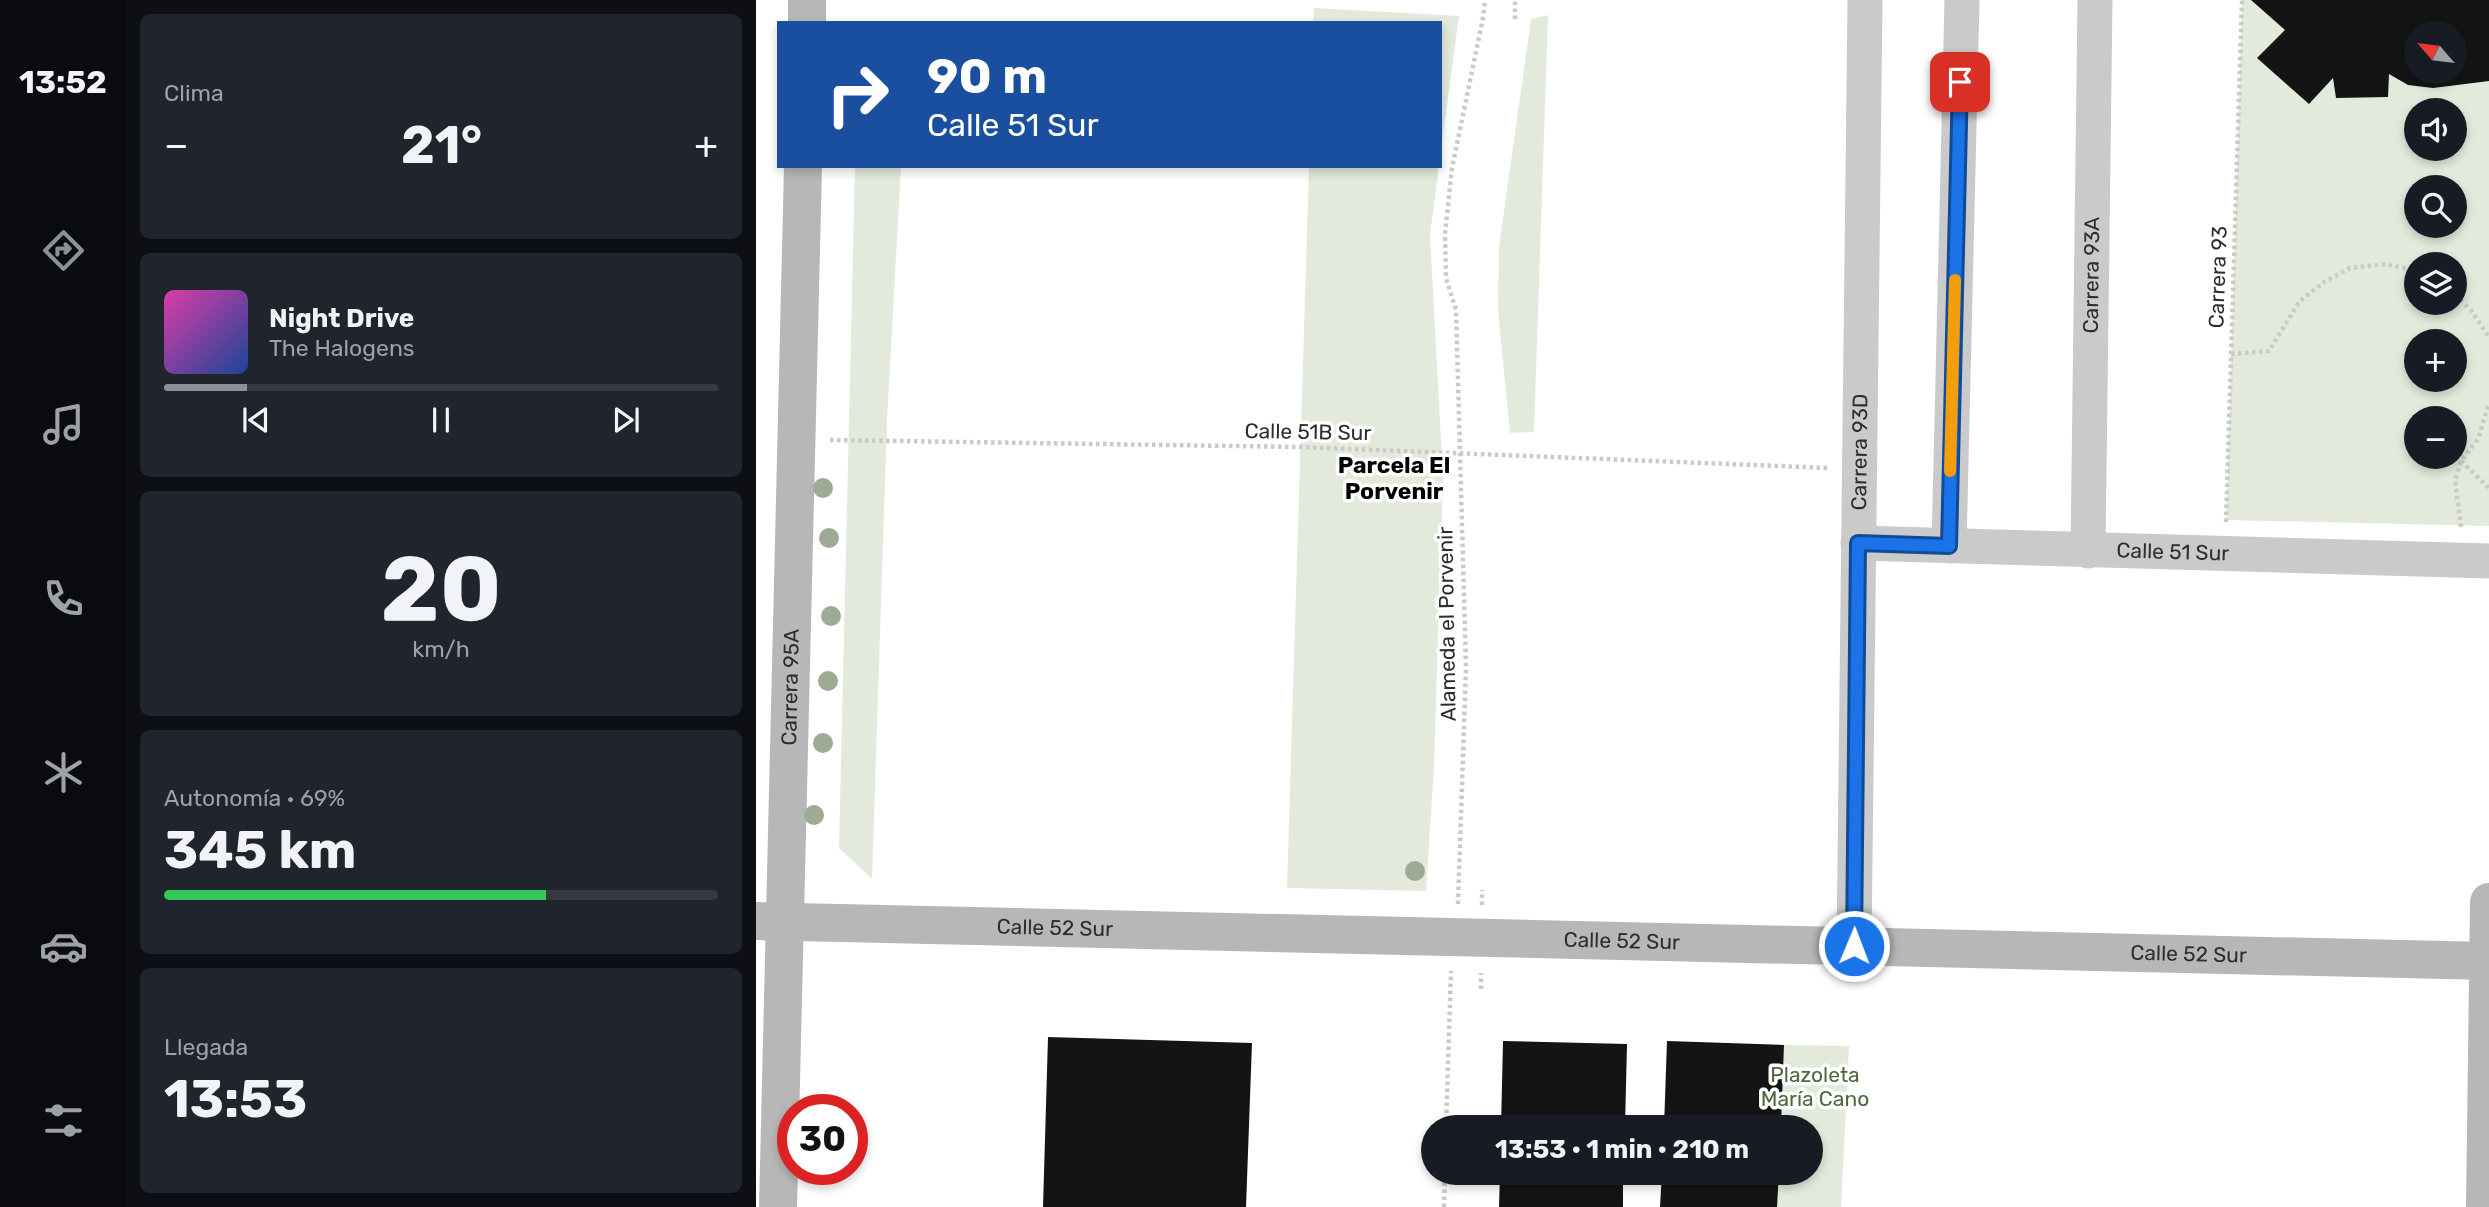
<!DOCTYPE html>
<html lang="es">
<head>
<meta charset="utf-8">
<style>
	:root { --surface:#171b24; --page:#20242c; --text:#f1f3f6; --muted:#9ea1a6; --line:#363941; --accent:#8c9099 }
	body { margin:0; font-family:Rubik,sans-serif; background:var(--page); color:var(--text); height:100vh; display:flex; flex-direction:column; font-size:26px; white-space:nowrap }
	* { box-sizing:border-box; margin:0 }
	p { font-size:23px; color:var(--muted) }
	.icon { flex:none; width:38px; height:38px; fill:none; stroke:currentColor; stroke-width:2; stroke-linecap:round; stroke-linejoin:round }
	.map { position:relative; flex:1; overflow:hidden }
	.sheet { display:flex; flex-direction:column; gap:14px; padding:14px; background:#0d0f14; width:630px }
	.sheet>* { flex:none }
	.hud { position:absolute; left:21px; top:21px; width:665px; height:147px; border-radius:0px; box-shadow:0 4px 10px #0003; background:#1a4fa0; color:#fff; overflow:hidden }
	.needle { width:46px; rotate:298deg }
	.fabs { position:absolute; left:1648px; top:21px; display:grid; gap:14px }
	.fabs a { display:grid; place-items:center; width:63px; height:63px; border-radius:50%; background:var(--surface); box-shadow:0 4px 10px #0003; font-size:35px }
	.speed { position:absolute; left:21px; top:1094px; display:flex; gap:14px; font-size:35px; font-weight:700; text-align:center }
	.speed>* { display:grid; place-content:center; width:91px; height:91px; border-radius:50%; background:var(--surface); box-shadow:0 4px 10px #0003; line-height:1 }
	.speed .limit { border:10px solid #d22; background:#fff; color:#111 }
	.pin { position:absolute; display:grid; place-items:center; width:60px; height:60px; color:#fff; margin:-30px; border-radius:14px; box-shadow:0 4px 10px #0006 }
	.me { position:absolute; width:77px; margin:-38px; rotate:1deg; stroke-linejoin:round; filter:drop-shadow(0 0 5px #0008) }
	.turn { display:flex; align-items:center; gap:24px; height:147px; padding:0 35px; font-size:32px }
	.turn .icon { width:91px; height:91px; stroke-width:2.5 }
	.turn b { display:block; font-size:49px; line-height:60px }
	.big { font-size:52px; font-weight:700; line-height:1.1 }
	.sheet .tile { flex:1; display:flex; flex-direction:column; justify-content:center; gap:10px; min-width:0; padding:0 24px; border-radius:10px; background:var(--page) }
	.sheet .dial { align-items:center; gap:0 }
	.dial b { font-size:91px; line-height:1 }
	.song { display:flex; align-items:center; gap:21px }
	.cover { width:84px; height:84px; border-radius:10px; background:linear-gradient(135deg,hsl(320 70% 55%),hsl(220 70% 35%)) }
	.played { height:7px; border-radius:4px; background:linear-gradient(90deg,var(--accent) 15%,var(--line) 15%) }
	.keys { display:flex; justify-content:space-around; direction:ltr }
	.heat { display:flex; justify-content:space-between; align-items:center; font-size:38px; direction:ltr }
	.charge { height:10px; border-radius:5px; background:linear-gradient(90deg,#34c759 69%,var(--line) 0) }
	.trip { position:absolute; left:665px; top:1115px; width:402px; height:70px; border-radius:35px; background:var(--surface); box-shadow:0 4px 10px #0003; font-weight:700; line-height:70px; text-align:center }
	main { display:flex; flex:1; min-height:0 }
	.tabs { display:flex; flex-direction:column; width:126px; justify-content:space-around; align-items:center; background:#090b0e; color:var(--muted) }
	.tabs .icon { width:49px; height:49px }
	.tabs .current { color:var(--accent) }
	.tabs b { font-size:32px; color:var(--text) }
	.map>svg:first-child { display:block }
</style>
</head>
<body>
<main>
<nav class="tabs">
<b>13:52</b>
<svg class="icon current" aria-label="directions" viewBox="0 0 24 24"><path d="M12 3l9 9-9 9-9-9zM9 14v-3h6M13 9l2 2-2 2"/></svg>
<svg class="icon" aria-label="music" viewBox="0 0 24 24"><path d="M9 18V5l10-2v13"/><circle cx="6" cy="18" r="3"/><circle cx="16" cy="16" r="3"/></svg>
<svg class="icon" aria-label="phone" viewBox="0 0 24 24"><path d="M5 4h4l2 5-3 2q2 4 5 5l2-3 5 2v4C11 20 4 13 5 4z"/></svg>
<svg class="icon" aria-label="climate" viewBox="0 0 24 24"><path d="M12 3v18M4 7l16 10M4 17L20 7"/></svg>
<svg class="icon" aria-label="car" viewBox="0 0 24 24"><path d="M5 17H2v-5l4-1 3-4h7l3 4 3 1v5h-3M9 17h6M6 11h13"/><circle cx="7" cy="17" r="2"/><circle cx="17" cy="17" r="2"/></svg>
<svg class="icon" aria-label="filters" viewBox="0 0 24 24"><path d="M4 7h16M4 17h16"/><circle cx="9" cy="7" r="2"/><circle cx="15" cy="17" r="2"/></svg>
</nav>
<section class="sheet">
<div class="tile"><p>Clima</p>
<div class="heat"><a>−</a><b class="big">21°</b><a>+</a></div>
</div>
<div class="tile">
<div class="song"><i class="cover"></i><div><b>Night Drive</b><p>The Halogens</p></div></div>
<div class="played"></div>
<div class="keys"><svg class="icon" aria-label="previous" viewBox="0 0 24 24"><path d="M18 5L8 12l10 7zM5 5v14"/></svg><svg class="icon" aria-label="pause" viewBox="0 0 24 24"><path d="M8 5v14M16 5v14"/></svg><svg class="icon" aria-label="next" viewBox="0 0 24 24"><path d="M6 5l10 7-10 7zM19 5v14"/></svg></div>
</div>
<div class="tile dial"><b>20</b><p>km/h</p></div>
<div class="tile"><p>Autonomía · 69%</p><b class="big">345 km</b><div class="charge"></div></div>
<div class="tile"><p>Llegada</p><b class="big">13:53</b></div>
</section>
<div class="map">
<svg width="1733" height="1207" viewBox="0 0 1733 1207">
	<rect width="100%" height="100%" fill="#fff"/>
	<path fill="#e3eadb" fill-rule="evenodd" d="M1486 0H1733V526L1470 520ZM1661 33H1699V72H1661ZM1661 110H1699V149H1661ZM1661 187H1699V226H1661ZM1661 264H1699V303H1661ZM1661 341H1699V380H1661ZM1661 418H1699V457H1661Z
		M558 8 703 16 684 157V23H557Z
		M792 15 778 432 754 433 742 310 743 247 775 19Z
		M99 166H145L131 420 116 879 83 848Z
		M553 166H683L674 235 687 478 678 766 670 891 531 888Z
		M1028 1045 1093 1046 1085 1207H1021L1023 1173 1055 1172V1127H1025Z"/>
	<path fill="#141414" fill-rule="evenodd" d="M1495 0H1733V81L1677 88 1652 85 1633 74 1632 97 1580 98 1577 78 1553 104 1501 58 1529 30ZM1661 33H1699V72H1661Z
		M292 1037 496 1043 490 1207H287Z
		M747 1041 871 1044 869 1127H745Z
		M911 1041 1028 1045 1025 1127H908Z
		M744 1172H867V1207H743Z
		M906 1172H1023L1021 1207H904Z"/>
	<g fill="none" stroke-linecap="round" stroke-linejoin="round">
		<path stroke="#cacaca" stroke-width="4.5" stroke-dasharray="3.5 3.5" stroke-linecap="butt" d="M759 19V0
			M1699 295 1715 310 1733 337
			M1475 354 1513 351 1543 302 1568 282 1594 268 1630 264 1661 271
			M74 440 544 447 1073 468
			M1705 461 1733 488
			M1470 522 1486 0
			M1705 527 1699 480 1705 461 1722 439 1733 403
			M702 904 710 668 700 310 690 278 689 234 696 168 727 18 729 0
			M726 905V890
			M725 989V973
			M690 1127 695 971
			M688 1207 689 1172"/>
		<g stroke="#cacaca" stroke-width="35">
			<path id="s1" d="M1102 543 1733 561"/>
			<path d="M1193 546 1206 0"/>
			<path id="s2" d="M1332 551 1339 0"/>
			<path id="s3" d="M1098 946 1109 0"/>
		</g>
		<g stroke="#b7b7b7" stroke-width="38">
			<path d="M51 23V0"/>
			<path id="s4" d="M0 921 1732 961"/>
			<path id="s5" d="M22 1207 47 166"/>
			<path d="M1729 1207 1733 902"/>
		</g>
	</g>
	<g fill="#9eab94">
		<circle cx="67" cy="488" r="10"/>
		<circle cx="73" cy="538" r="10"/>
		<circle cx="75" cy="616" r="10"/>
		<circle cx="72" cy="681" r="10"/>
		<circle cx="67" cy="743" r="10"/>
		<circle cx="58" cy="815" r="10"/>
		<circle cx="659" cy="871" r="10"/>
	</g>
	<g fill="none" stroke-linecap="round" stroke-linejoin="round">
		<g stroke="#114b97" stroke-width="18">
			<path id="route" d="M1098 946 1102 543 1193 546 1204 82"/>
		</g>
		<use href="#route" stroke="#1a73e8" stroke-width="12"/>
		<path stroke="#f59e0b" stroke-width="12" d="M1194 471 1199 280"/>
	</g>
	<g text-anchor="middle" stroke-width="7" stroke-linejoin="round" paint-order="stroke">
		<g font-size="21" fill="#2d2d2d" stroke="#fff">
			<text dy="7" stroke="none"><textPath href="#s2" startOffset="276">Carrera 93A</textPath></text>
			<text transform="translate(1462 277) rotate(-88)" y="7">Carrera 93</text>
			<text transform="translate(552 432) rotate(1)" y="7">Calle 51B Sur</text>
			<text dy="7" stroke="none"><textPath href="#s3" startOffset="494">Carrera 93D</textPath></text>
			<text dy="7" stroke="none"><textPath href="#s1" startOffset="315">Calle 51 Sur</textPath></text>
			<text transform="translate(691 624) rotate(-91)" y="7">Alameda el Porvenir</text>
			<text dy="7" stroke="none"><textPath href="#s5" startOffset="520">Carrera 95A</textPath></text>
			<text dy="7" stroke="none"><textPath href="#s4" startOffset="299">Calle 52 Sur</textPath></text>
			<text dy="7" stroke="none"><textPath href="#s4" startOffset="866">Calle 52 Sur</textPath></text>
			<text dy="7" stroke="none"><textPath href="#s4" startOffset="1433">Calle 52 Sur</textPath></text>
		</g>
		<g font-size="21" fill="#4f663d" stroke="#fff">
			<text x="1059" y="1082">Plazoleta<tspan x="1059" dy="24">María Cano</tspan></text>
		</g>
		<g font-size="23" font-weight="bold" fill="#000" stroke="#fff">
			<text x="638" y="473">Parcela El<tspan x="638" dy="26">Porvenir</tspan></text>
		</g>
	</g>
</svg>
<div class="fabs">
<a><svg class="needle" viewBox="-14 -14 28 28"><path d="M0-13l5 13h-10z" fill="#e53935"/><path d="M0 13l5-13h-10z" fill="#9ea1a6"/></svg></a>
<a><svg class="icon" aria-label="sound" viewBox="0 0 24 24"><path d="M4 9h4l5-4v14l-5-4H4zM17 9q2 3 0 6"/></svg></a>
<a><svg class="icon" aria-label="search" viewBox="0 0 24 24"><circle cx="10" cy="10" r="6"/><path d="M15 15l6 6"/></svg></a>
<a><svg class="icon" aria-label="layers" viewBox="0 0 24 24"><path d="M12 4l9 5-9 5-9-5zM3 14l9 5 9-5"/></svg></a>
<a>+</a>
<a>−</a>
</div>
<div class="speed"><div class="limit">30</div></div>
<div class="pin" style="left:1204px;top:82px;background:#d93025"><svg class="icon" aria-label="arrive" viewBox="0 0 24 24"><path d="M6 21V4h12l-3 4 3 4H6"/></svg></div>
<svg class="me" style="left:1098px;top:946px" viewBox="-20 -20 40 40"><circle r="17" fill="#1a73e8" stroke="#fff" stroke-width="3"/><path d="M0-11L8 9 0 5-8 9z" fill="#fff"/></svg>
<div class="trip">13:53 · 1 min · 210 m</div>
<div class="hud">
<div class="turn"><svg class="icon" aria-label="right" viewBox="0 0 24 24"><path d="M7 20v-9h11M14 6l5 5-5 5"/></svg><div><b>90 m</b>Calle 51 Sur</div></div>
</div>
</div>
</main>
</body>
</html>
